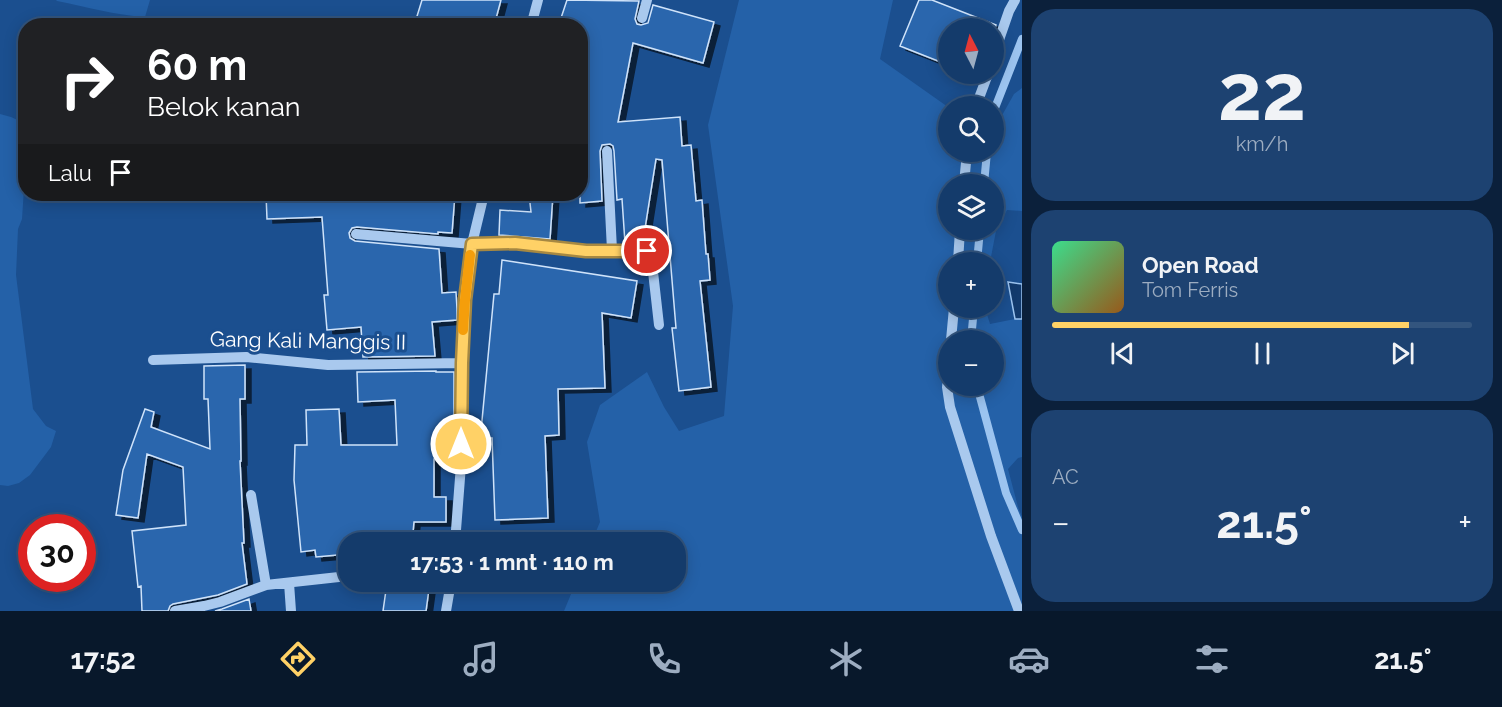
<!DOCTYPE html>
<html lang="id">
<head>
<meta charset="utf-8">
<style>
	:root { --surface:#143b6b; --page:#1d4271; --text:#f1f3f6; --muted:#9dadc1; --line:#33557e; --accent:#ffd166 }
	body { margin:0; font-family:Raleway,sans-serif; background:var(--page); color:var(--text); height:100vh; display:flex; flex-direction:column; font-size:22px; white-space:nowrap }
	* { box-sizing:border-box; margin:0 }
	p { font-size:20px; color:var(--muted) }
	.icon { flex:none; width:33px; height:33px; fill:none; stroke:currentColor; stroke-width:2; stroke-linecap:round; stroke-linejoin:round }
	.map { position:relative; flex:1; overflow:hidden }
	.side { display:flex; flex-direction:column; gap:9px; padding:9px; background:#0b203b; width:480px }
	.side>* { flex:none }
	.banner { position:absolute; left:18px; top:18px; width:570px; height:183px; border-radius:24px; box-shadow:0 3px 15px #0003,0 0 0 2px var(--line); background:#202124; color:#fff; overflow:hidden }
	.needle { width:39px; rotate:354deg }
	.controls { position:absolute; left:938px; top:18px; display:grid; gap:12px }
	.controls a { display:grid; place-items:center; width:66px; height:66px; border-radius:50%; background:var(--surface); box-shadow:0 3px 15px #0003,0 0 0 2px var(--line); font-size:30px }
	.speed { position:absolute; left:18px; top:514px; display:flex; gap:12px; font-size:30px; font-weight:700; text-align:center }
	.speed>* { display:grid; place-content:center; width:78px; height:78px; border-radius:50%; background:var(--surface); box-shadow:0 3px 15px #0003,0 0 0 2px var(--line); line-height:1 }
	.speed .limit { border:9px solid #d22; background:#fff; color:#111 }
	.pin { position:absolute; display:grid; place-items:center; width:51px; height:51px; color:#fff; margin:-26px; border:3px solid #fff; border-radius:50%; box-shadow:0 2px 6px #0007 }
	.me { position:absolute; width:66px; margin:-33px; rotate:0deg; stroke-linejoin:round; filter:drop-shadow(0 0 4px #0008) }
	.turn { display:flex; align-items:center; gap:21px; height:126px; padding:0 30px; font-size:27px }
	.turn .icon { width:78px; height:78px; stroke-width:2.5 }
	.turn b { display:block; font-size:42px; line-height:51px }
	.then { display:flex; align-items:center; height:57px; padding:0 30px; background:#0003; gap:12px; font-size:22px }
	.big { font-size:45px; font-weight:700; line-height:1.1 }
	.side .card { flex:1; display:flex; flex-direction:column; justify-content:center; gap:9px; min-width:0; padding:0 21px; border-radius:24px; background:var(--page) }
	.side .dial { align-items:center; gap:0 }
	.dial b { font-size:78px; line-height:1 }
	.song { display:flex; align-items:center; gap:18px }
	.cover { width:72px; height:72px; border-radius:9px; background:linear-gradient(135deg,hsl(150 70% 55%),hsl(30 70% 35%)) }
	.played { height:6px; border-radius:3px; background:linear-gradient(90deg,var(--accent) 85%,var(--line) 85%) }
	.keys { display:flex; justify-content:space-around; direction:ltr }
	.heat { display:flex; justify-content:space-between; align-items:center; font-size:33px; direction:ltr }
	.trip { position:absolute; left:338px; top:532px; width:348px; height:60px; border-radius:24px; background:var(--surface); box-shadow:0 3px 15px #0003,0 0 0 2px var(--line); font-weight:700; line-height:60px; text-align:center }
	.dock { display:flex; height:96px; justify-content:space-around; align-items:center; background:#08182b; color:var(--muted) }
	.dock .icon { width:42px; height:42px }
	.dock .selected { color:var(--accent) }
	.dock b { font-size:27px; color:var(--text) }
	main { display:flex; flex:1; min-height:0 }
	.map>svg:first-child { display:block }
</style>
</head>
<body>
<main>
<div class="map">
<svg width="1022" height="611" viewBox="0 0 1022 611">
	<defs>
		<filter id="shadow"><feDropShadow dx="6" dy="4" stdDeviation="0" flood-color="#0009"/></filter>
	</defs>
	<rect width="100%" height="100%" fill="#1b4f8f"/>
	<path fill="#2461a8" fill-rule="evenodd" d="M56 0H150L145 17C115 15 87 7 57 1Z
		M739 0H893L880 59 948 107V152H993V119H1000L1014 94 1022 88V211L1007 210 996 231 990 262H948V308H985L990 324 1015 319H1022V457L1018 458 1008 469 1018 507 1022 517V611H564L576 582H675V543H591L600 522 587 442 600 405 647 372 664 407 679 431 724 416 733 306 708 125ZM948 184H993V230H948ZM948 340H993V386H948Z
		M0 114 11 117 22 122 25 173 22 219 18 229 16 275 33 409 46 426 56 431 51 447 30 475 19 483 8 486 0 485Z"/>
	<path fill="#123a6d" stroke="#9cc4f0" stroke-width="1.5" d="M1008 282 1022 284V319H1015Z"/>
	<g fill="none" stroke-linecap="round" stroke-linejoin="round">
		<path stroke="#9cc4f0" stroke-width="8" d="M993 113 1022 39
			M984 184 987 152
			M977 262 980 230
			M971 340 974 308
			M977 386 1006 493 1022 530"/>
	</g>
	<path fill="#2a66ad" stroke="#cfe3fa" stroke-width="1.5" filter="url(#shadow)" d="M422 0H501L494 26H414Z
		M567 0 639 1 635 19 637 24 641 25 648 23 653 5 714 22 703 63 633 43 618 122 680 117 682 146 691 145 696 201 702 200 706 254H708L710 280 700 281 711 387 679 391 672 328H676L662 160 656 159 643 241 625 243 622 199 617 200 614 151 613 146 610 144 602 145 600 151 602 201 580 203V26H573L560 21Z
		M919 0H932L996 25 995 28H948V65L900 46Z
		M266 194H455L452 233 438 232V234L357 227 352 228 349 233 350 238 355 241 439 249 442 293 456 292 457 309V320L432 322 435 356 363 357 361 327 327 330 324 295H328L322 217 267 219Z
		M529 194H553L550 239 499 235 500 210 531 212Z
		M502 260 637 281 631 318 602 313 605 388 558 389 559 435 545 436 548 518 495 520 492 438H486V431H481L494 294H499Z
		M245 365V399H240L241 461H240L244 543H242L247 584 218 595 173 604 170 606 168 611H142L141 586 138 587 132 531 186 525 183 467 147 454 138 518 116 515 123 470 145 409 154 412 151 427 210 449 208 399H204V366Z
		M436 371V372H454V432H442L443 458 434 459V497H446V522H414L412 543H348V554L316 557 315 550 301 552 294 480 295 445H307L306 410 339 409 341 445H397L395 400 358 402 357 372Z
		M387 583 429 589 426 611H383Z
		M249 599 251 611H215L222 609Z"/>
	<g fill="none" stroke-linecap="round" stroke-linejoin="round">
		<path stroke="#a9c9ee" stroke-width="10" d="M642 18 647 0
			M531 26 538 0
			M993 57 1009 11 1015 0
			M976 106 988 74
			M607 151 612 250
			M964 184 967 152
			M356 234 472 244 515 243 586 251H647L651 254 659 325
			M958 262 960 230
			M951 340 954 308
			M153 360 246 357 328 365 462 363
			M948 379 947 387 950 407 991 536 1019 611
			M251 495 266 585
			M455 543 461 465 462 363 465 300 472 244 484 194
			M431 582 451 585
			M289 583 291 611
			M175 611 204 606 220 602 266 585 348 576
			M446 611 451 582"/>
	</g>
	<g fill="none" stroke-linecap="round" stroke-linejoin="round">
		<g stroke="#a68842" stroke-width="15">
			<path id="route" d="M461 444 462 363 465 300 472 244 515 243 586 251H647"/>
		</g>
		<use href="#route" stroke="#ffd166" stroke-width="10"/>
		<path stroke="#f59e0b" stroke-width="10" d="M463 330 465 300 470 255"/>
	</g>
	<g text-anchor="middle" stroke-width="6" stroke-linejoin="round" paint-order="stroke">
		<g font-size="21" fill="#fff" stroke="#1b4f8f">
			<text transform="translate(308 341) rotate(1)" y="7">Gang Kali Manggis II</text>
		</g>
	</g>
</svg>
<div class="controls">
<a><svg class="needle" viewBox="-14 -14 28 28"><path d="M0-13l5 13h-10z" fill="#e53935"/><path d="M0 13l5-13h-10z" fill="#9dadc1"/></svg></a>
<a><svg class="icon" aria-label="search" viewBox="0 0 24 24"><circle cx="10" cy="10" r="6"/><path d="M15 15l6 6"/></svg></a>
<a><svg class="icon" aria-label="layers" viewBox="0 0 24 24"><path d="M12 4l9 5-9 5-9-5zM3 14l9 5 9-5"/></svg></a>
<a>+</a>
<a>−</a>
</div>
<div class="speed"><div class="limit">30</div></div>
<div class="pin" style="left:647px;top:251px;background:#d93025"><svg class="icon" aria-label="arrive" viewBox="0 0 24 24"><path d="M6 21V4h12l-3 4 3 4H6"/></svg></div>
<svg class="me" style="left:461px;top:444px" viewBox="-20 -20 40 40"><circle r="17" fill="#ffd166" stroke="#fff" stroke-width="3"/><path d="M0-11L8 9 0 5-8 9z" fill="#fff"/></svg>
<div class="trip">17:53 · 1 mnt · 110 m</div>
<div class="banner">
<div class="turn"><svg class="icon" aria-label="right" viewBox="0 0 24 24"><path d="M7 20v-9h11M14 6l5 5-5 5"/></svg><div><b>60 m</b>Belok kanan</div></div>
<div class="then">Lalu<svg class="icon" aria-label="arrive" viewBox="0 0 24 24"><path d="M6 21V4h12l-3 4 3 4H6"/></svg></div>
</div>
</div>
<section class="side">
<div class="card dial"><b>22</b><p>km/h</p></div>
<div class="card">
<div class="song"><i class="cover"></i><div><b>Open Road</b><p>Tom Ferris</p></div></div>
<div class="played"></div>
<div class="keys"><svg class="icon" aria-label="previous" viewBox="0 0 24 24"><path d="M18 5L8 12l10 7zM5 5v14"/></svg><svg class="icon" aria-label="pause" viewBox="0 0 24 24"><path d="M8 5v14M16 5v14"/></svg><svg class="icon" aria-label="next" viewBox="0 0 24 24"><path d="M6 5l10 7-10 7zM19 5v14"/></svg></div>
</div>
<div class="card"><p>AC</p>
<div class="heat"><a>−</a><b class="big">21.5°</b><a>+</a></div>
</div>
</section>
</main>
<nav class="dock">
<b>17:52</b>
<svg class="icon selected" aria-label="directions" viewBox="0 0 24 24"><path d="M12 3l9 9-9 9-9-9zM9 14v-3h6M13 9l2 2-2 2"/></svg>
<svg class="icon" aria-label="music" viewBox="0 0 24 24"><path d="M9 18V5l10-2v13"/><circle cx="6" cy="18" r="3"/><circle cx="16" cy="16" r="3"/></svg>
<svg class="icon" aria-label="phone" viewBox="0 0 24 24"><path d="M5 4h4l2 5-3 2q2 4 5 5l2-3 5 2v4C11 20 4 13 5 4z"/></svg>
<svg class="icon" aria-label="climate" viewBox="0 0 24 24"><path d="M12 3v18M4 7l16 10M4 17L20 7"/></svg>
<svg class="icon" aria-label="car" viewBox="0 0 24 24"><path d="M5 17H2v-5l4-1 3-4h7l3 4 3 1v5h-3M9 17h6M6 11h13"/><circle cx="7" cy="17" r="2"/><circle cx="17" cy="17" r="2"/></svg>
<svg class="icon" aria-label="filters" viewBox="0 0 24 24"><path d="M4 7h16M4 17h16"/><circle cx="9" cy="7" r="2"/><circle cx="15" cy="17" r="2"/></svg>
<b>21.5°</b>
</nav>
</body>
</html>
